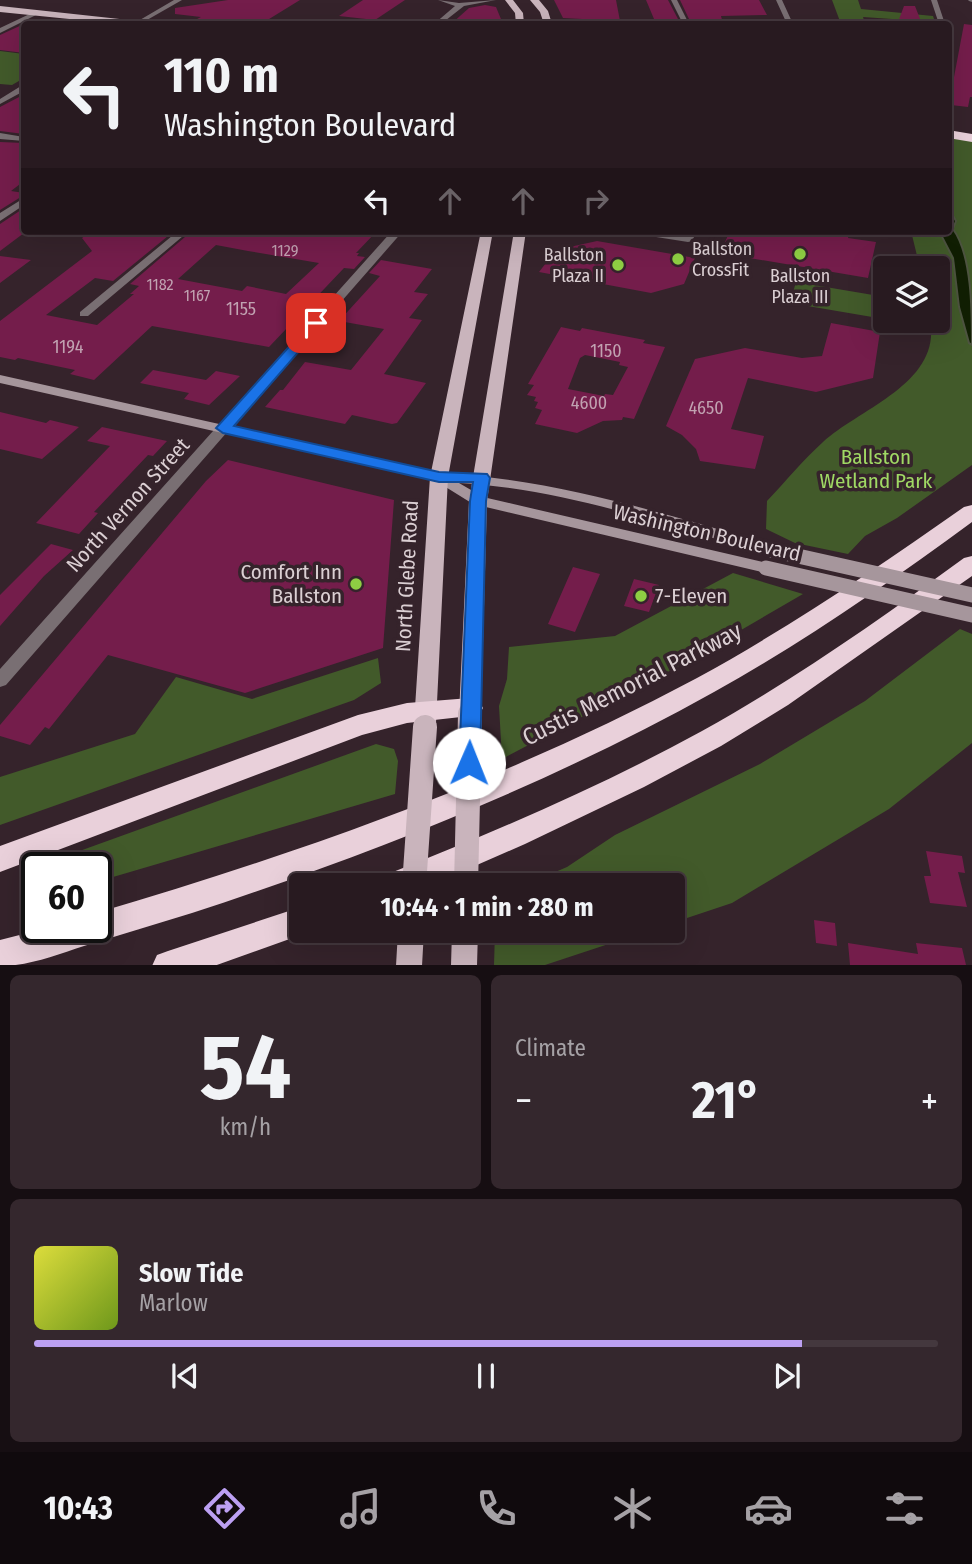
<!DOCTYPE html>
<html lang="en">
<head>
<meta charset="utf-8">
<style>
	:root { --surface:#281a20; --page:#34272d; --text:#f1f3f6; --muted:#a5a1a5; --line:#44383e; --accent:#bca0f2 }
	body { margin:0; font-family:"Fira Sans Condensed",sans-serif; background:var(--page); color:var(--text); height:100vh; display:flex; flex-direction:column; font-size:26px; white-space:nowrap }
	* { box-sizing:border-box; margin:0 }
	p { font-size:23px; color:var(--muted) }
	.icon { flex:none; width:38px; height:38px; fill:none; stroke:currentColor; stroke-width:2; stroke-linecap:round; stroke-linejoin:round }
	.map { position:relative; height:965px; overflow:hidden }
	.panel { display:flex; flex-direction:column; gap:10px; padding:10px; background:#160e12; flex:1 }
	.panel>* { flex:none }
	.banner { position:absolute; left:21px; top:21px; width:931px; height:214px; border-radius:7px; box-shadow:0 7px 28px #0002,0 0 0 2px var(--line); background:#281a20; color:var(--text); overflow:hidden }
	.fabs { position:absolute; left:873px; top:256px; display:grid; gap:14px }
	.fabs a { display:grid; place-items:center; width:77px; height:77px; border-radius:7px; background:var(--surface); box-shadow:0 7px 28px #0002,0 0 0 2px var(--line); font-size:35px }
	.speed { position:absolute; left:21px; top:852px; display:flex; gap:14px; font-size:35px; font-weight:700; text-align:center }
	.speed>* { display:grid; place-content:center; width:91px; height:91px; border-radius:50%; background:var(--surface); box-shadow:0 7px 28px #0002,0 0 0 2px var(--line); line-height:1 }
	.speed .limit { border:4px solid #111; border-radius:10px; background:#fff; color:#111 }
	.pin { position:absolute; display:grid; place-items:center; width:60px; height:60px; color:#fff; margin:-30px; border-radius:14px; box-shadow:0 4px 10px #0006 }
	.me { position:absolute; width:77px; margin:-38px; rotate:1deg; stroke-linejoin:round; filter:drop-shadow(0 0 5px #0008) }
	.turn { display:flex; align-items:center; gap:24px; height:147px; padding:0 28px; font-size:32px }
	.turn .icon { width:91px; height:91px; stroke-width:2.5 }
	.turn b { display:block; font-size:49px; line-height:60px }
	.lanes { display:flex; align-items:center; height:66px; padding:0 28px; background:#0003; justify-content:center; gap:35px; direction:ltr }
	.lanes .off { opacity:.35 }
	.big { font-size:52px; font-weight:700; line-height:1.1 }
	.panel .tile { flex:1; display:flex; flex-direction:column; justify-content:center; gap:10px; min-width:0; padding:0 24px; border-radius:10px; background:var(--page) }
	.panel .dial { align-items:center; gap:0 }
	.dial b { font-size:91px; line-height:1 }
	.song { display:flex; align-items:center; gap:21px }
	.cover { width:84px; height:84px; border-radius:10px; background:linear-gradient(135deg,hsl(60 70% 55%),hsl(80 70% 35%)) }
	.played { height:7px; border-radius:4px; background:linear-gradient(90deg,var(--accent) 85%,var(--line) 85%) }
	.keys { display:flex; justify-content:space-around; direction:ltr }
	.heat { display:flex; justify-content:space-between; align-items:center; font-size:38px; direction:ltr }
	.panel .tiles { flex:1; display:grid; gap:10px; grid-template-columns:1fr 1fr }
	.tile:last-child { grid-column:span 2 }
	.trip { position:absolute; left:289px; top:873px; width:396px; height:70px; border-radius:7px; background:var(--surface); box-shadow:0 7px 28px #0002,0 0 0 2px var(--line); font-weight:700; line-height:70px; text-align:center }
	.tabs { display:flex; height:112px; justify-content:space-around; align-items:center; background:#100a0d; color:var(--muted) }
	.tabs .icon { width:49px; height:49px }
	.tabs .on { color:var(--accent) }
	.tabs b { font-size:32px; color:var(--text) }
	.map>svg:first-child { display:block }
</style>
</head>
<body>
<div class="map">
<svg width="972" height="966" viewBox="0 0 972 966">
	<rect width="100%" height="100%" fill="#35232b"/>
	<path fill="#425a2a" d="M832 0H858L861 9 933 16 935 22 863 17 865 24H841Z
		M0 51 24 54V78L12 85 0 84Z
		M949 138 972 141V465L897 518 865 536 848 554 795 543 766 529 767 501C786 481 803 460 823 442 860 408 942 383 930 320H938V268H920L911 231H948Z
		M796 282 885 297 884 319 790 303Z
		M733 573 803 594 679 666 502 759 499 706 507 679 509 647 615 636Z
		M960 629 972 634V743L889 809 732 903 672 923V886L525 885 567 867 615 835 760 764 865 701Z
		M378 658 381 683 354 700 0 825V777L135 734 176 677 252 699Z
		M376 744 394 749 398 761 395 794 96 882V868H74V853Z
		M495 931H648L545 965H494Z"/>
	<path fill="#111f03" stroke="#4e5441" stroke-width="2" d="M949 208 956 221 953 229C972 255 972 311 972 345L969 343 959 307 953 258 939 231H948Z"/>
	<path fill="#741d4b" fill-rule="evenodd" d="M228 0H300L261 24 195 20 201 17 175 14V8Z
		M363 0H405L375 20 339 16Z
		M554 0H616L620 21 563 18Z
		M646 0H668L678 19H654Z
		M680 0H759L767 15 721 16 723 24 706 23 705 19H689Z
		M485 5 496 7 503 24H451L469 8Z
		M904 6H915L922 24 898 22Z
		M24 24V53L0 50V35Z
		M964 24 972 25V97H970L968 107 951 105 954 93H951Z
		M21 96H24V134L0 131V107Z
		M0 142 24 143V181L11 191 24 193V195L0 210Z
		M24 208V233L0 251V224Z
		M91 231H140L168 236 113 281 95 278 46 315 97 325 134 294H130L139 286 130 284 192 231H377L356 253H359L357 256 365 257 354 269 344 268 269 347 152 326 94 380 70 374 75 370 18 358 15 360 0 357V321L92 251 82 238ZM216 245 248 251 319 263 286 294 247 286 242 291 178 279Z
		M730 231H850L848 238 876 242 868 278 720 253Z
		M597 241 695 258 684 284 651 293 539 272 556 250Z
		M0 256 31 260 0 283Z
		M381 260 432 269 414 292 428 294 409 318 422 320 384 374 426 383 397 423 392 424 352 415 345 424 265 407 280 390H283L305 362 351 370 384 329 339 321 380 276 369 273Z
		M831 323 880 332 873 378 816 392 748 378 731 429 764 436 755 469 700 461 696 449 682 435 666 426 695 359 745 348 802 358 822 356Z
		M561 327 580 331 582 328 645 340 643 343 665 347 634 419 623 417 622 420 603 421 577 433 535 424 542 410 535 408 538 402 534 401 536 397 527 395 534 385 528 384ZM585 355 620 362 619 365 628 367 613 395 605 394 604 396 568 389 580 358Z
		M153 370 206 380 216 371 240 376 209 405 184 399 189 393 140 383Z
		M0 412 46 423 50 420 79 427 42 459 0 449Z
		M102 427 167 441 153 456 148 455 94 512 98 513 79 534 36 523 110 446 87 441Z
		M228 460 394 500 383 648 245 693 108 655 49 729 45 727 30 745 0 736V725L206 481Z
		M51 544 73 550 44 576 0 626V595Z
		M573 567 600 574 575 632 548 624Z
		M634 579 659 585 649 612 624 606Z
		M926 851 962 856 965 873 958 872 967 907 930 903 924 876H931Z
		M814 920 835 923 837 946 816 943Z
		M848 943 918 954 916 943 962 948 966 965H850Z"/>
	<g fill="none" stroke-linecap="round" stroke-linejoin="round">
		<path fill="#796f73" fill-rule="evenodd" d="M174 0H182L140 24H133Z
			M438 0 459 3 496 0 464 6 441 24H434L455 6Z
			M671 0H677L687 20 684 24H678L681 20Z
			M776 0H782L793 24H787Z
			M931 0H937L945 24H939Z
			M968 0H972V2L969 1Z
			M36 11 38 14 0 33V28Z
			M21 86H24V91L0 104V99Z
			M0 133 24 137V141L0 139Z
			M24 198V205L0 221V213Z
			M178 231H189L88 316H80V312Z
			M392 231H403L6 685 0 687V669Z
			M632 231H656L685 235 687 231H697L692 241 688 242 637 234Z"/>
		<path fill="#a6969c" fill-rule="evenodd" d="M0 375 439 473C555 479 665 514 776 546L779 550 771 555C668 526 566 489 459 483L483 497 771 564 774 568 771 572 766 573 473 504 436 481 0 383Z"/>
		<path fill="#c9b4bc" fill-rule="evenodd" d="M505 0H513L523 13 524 24H516L515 13Z
			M530 0H539L548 11 552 24H544L540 12Z
			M0 6 138 21 142 24H119L0 12Z
			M481 231H493L448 477 436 723 433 729 425 732 417 729 414 723 430 477Z
			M514 231H526L487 501 481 714 478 720 470 723 462 720 459 714 469 501Z
			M398 931H424L422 966H396Z
			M452 931H478L477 966H451Z"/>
		<path fill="#e9d0da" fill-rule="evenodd" d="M948 130 972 134V142L948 138Z
			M972 505V522C889 583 804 642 714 692 549 784 372 854 192 913 156 924 120 935 84 946 56 955 29 966 0 966V940L47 928H96V913C303 852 506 780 697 678 790 627 877 568 964 507Z
			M972 556V576L788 705 721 746 644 787 525 844 429 886H379L383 876C492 833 600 787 702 731 794 680 879 620 964 558Z
			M470 698 479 701 483 708 479 715 407 723 362 735 0 872V846L358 715 407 703Z
			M301 907V931H312L214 966H152L157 955 168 951Z"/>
		<path stroke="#a6969c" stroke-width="15" d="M771 550 972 595
			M766 568 972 615"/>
		<path stroke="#c9b4bc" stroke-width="24" d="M414 886 425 727
			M466 886 470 714"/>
	</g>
	<path fill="#1a73e8" stroke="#114b97" stroke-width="2" d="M316 319 323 323 321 326 234 426 439 472 487 474 490 478 486 501 480 763 477 769 469 771 462 769 459 763 470 501 473 482H439L223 433 216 428 312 321Z"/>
	<g fill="#8ece43" stroke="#35232b" stroke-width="2.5">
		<circle cx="800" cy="254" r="7"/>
		<circle cx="678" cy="259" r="7"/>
		<circle cx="618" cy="265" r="7"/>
		<circle cx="356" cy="584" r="7"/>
		<circle cx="641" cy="596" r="7"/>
	</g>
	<g text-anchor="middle" stroke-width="7" stroke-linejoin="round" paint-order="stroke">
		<g font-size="16" fill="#c1a2b1">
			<text x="285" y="256">1129</text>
			<text x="160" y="290">1182</text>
			<text x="197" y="301">1167</text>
		</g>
		<g font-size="18" fill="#dbcfd3" stroke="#35232b" text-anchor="start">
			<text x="692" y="255">Ballston<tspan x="692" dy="21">CrossFit</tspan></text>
			<text x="604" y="261" text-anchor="end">Ballston<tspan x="604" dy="21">Plaza II</tspan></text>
			<text x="800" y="282" text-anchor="middle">Ballston<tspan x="800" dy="21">Plaza III</tspan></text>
		</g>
		<g font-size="18" fill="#c1a2b1">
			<text x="241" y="315">1155</text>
			<text x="68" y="353">1194</text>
			<text x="606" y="357">1150</text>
			<text x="589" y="409">4600</text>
			<text x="706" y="414">4650</text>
		</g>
		<g font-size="21" fill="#a0d964" stroke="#35232b">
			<text x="876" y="464">Ballston<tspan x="876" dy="24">Wetland Park</tspan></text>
		</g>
		<g font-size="21" fill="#dbcfd3" stroke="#35232b">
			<text transform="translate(128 505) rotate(-48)" y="7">North Vernon Street</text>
			<text transform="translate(707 533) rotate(13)" y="7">Washington Boulevard</text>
			<text transform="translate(407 576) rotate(-87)" y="7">North Glebe Road</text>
		</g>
		<g font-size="21" fill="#dbcfd3" stroke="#35232b" text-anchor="end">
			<text x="342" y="579">Comfort Inn<tspan x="342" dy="24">Ballston</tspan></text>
			<text x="655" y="603" text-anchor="start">7-Eleven</text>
		</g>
		<g font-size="24" fill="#dbcfd3" stroke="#35232b">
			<text transform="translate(632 684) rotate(-27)" y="8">Custis Memorial Parkway</text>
		</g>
	</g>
</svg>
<div class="fabs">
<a><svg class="icon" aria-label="layers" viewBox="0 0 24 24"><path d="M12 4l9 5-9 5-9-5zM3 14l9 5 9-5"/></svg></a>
</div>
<div class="speed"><div class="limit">60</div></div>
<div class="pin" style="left:316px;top:323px;background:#d93025"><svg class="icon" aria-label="arrive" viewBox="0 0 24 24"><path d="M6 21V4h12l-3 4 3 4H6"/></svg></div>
<svg class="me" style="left:469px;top:763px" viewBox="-20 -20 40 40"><circle r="19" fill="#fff"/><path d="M0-13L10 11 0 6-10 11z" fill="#1a73e8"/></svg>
<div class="trip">10:44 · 1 min · 280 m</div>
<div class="banner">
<div class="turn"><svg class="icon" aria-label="left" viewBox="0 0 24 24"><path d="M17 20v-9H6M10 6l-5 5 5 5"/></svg><div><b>110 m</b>Washington Boulevard</div></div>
<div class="lanes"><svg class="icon" aria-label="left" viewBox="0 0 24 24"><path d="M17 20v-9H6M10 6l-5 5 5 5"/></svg><svg class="icon off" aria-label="ahead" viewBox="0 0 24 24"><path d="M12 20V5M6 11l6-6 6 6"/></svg><svg class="icon off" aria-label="ahead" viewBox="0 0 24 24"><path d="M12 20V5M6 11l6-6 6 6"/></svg><svg class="icon off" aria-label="right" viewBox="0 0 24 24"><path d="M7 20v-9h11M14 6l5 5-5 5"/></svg></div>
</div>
</div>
<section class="panel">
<div class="tiles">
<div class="tile dial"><b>54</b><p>km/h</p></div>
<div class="tile"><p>Climate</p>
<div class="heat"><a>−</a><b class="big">21°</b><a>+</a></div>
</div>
<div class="tile">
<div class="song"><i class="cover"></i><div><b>Slow Tide</b><p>Marlow</p></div></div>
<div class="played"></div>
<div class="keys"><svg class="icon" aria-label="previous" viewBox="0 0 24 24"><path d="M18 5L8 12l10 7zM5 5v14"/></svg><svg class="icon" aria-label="pause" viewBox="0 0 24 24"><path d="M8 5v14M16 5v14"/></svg><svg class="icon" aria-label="next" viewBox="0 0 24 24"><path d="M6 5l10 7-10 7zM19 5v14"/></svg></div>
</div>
</div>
</section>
<nav class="tabs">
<b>10:43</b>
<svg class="icon on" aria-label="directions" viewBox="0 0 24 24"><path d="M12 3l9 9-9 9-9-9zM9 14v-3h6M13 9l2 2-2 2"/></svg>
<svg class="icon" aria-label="music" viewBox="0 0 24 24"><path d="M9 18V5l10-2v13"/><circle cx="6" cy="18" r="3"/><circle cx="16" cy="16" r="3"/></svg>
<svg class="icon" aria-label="phone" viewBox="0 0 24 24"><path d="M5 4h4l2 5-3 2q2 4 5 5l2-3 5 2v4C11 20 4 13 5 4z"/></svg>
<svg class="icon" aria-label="climate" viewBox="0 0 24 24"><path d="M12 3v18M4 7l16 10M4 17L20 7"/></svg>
<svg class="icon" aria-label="car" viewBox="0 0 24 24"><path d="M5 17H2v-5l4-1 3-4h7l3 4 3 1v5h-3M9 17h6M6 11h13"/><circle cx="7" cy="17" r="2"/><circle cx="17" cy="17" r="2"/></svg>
<svg class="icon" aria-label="filters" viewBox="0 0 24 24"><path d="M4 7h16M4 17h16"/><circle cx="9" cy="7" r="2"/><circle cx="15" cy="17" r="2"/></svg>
</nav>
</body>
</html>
